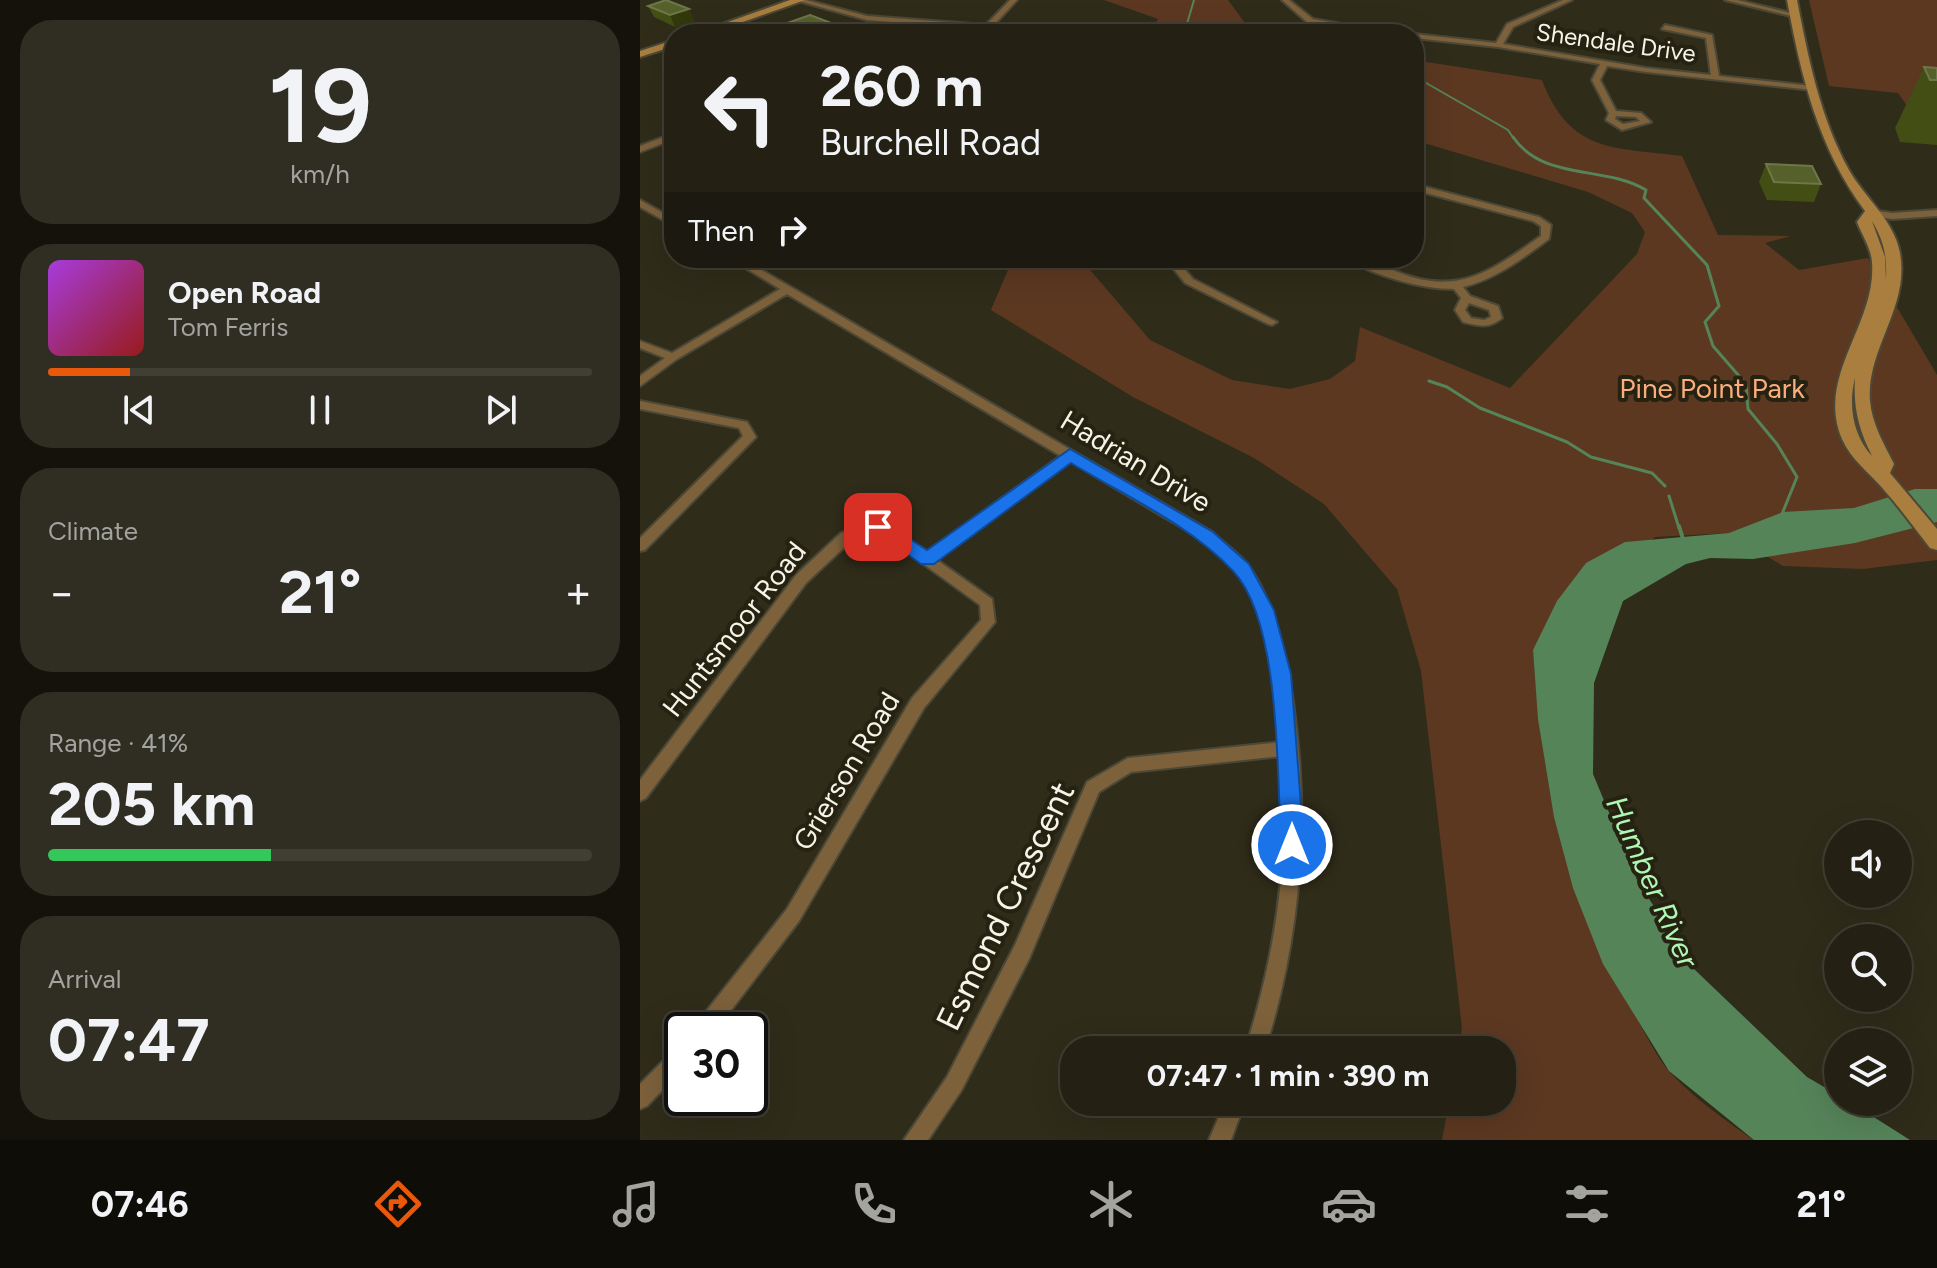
<!DOCTYPE html>
<html lang="en">
<head>
<meta charset="utf-8">
<style>
	:root { --surface:#242114; --page:#302e22; --text:#f1f3f6; --muted:#a3a3a0; --line:#413e34; --accent:#ea580c }
	body { margin:0; font-family:Figtree,sans-serif; background:var(--page); color:var(--text); height:100vh; display:flex; flex-direction:column; font-size:30px; white-space:nowrap }
	* { box-sizing:border-box; margin:0 }
	p { font-size:26px; color:var(--muted) }
	.icon { flex:none; width:44px; height:44px; fill:none; stroke:currentColor; stroke-width:2; stroke-linecap:round; stroke-linejoin:round }
	.map { position:relative; flex:1; overflow:hidden }
	.sheet { display:flex; flex-direction:column; gap:20px; padding:20px; background:#14120b; width:640px }
	.sheet>* { flex:none }
	.guide { position:absolute; left:24px; top:24px; width:760px; height:244px; border-radius:32px; box-shadow:0 8px 32px #0002,0 0 0 2px var(--line); background:#242114; color:var(--text); overflow:hidden }
	.buttons { position:absolute; left:1184px; top:820px; display:grid; gap:16px }
	.buttons a { display:grid; place-items:center; width:88px; height:88px; border-radius:50%; background:var(--surface); box-shadow:0 8px 32px #0002,0 0 0 2px var(--line); font-size:40px }
	.speed { position:absolute; left:24px; top:1012px; display:flex; gap:16px; font-size:40px; font-weight:700; text-align:center }
	.speed>* { display:grid; place-content:center; width:104px; height:104px; border-radius:50%; background:var(--surface); box-shadow:0 8px 32px #0002,0 0 0 2px var(--line); line-height:1 }
	.speed .limit { border:4px solid #111; border-radius:12px; background:#fff; color:#111 }
	.pin { position:absolute; display:grid; place-items:center; width:68px; height:68px; color:#fff; margin:-34px; border-radius:16px; box-shadow:0 4px 12px #0006 }
	.me { position:absolute; width:88px; margin:-44px; rotate:0deg; stroke-linejoin:round; filter:drop-shadow(0 0 6px #0008) }
	.turn { display:flex; align-items:center; gap:28px; height:168px; padding:0 24px; font-size:36px }
	.turn .icon { width:104px; height:104px; stroke-width:2.5 }
	.turn b { display:block; font-size:56px; line-height:68px }
	.then { display:flex; align-items:center; height:76px; padding:0 24px; background:#0003; gap:16px; font-size:30px }
	.big { font-size:60px; font-weight:700; line-height:1.1 }
	.sheet .card { flex:1; display:flex; flex-direction:column; justify-content:center; gap:12px; min-width:0; padding:0 28px; border-radius:32px; background:var(--page) }
	.sheet .dial { align-items:center; gap:0 }
	.dial b { font-size:104px; line-height:1 }
	.song { display:flex; align-items:center; gap:24px }
	.cover { width:96px; height:96px; border-radius:12px; background:linear-gradient(135deg,hsl(280 70% 55%),hsl(0 70% 35%)) }
	.played { height:8px; border-radius:4px; background:linear-gradient(90deg,var(--accent) 15%,var(--line) 15%) }
	.keys { display:flex; justify-content:space-around; direction:ltr }
	.heat { display:flex; justify-content:space-between; align-items:center; font-size:44px; direction:ltr }
	.charge { height:12px; border-radius:6px; background:linear-gradient(90deg,#34c759 41%,var(--line) 0) }
	.trip { position:absolute; left:420px; top:1036px; width:456px; height:80px; border-radius:32px; background:var(--surface); box-shadow:0 8px 32px #0002,0 0 0 2px var(--line); font-weight:700; line-height:80px; text-align:center }
	.dock { display:flex; height:128px; justify-content:space-around; align-items:center; background:#0e0d08; color:var(--muted) }
	.dock .icon { width:56px; height:56px }
	.dock .selected { color:var(--accent) }
	.dock b { font-size:36px; color:var(--text) }
	main { display:flex; flex:1; min-height:0 }
	.map>svg:first-child { display:block }
</style>
</head>
<body>
<main>
<section class="sheet">
<div class="card dial"><b>19</b><p>km/h</p></div>
<div class="card">
<div class="song"><i class="cover"></i><div><b>Open Road</b><p>Tom Ferris</p></div></div>
<div class="played"></div>
<div class="keys"><svg class="icon" aria-label="previous" viewBox="0 0 24 24"><path d="M18 5L8 12l10 7zM5 5v14"/></svg><svg class="icon" aria-label="pause" viewBox="0 0 24 24"><path d="M8 5v14M16 5v14"/></svg><svg class="icon" aria-label="next" viewBox="0 0 24 24"><path d="M6 5l10 7-10 7zM19 5v14"/></svg></div>
</div>
<div class="card"><p>Climate</p>
<div class="heat"><a>−</a><b class="big">21°</b><a>+</a></div>
</div>
<div class="card"><p>Range · 41%</p><b class="big">205 km</b><div class="charge"></div></div>
<div class="card"><p>Arrival</p><b class="big">07:47</b></div>
</section>
<div class="map">
<svg width="1297" height="1140" viewBox="0 0 1297 1140">
	<rect width="100%" height="100%" fill="#302c1a"/>
	<path fill="#5c3821" d="M464 0H588L605 23 623 34H468L473 29H511L518 19Z
		M1169 0H1297V112L1270 110 1258 93 1189 86Z
		M774 60 902 80C930 154 974 147 1042 156L1078 235 1151 236 1125 243 1159 270 1228 258 1297 375V560L1223 569 1143 566 1089 533 1015 537 893 650C902 782 924 900 994 1014 1005 1032 1015 1055 1029 1071 1049 1094 1088 1123 1114 1140H802L809 1102H862V1050H818L822 1028 781 671 757 589 684 504 614 458 493 397 351 310 373 258H440L510 340 592 380 650 389 690 379 715 361 720 327 870 388 997 254 1005 232 992 213 948 192 774 140Z"/>
	<path fill="#568459" d="M1275 489H1297V522L1215 543 1113 559 1070 558 1046 564 983 601 954 683 953 774 997 880 1054 969 1167 1077 1198 1095V1102H1210L1270 1140H1114L1029 1071 963 964 933 888 914 817 898 719 893 650 917 601 946 563 985 542 1089 533 1143 512 1214 508Z"/>
	<g fill="none" stroke-linecap="round" stroke-linejoin="round">
		<path stroke="#568459" stroke-width="2" d="M544 34 554 0
			M774 76 868 130 874 139"/>
		<path stroke="#568459" stroke-width="3" d="M873 137C903 181 964 165 1006 190L1004 198 1067 265 1079 306 1065 322 1073 346 1106 384 1108 409 1137 444 1157 477 1142 514
			M789 381 807 387 840 408 927 442 951 457 1012 473 1025 486
			M1029 496 1039 528"/>
		<path stroke="#568459" stroke-width="4" d="M1039 526 1043 539"/>
		<g stroke="#4c4837" stroke-width="4">
			<path id="minor" d="M155 0H166L227 16 346 25 370 0H377L353 26 431 32 435 34H403L227 20Z
				M642 0H649L673 19 758 34H740L668 23Z
				M923 0H932L873 27 863 44 1006 68 1071 75 1066 38 1022 29 1025 25 1072 35 1079 76 1172 86 1176 88 1172 90 1006 72 967 66 960 80 976 111 1001 113 1011 122 982 130 966 120 969 113 952 80 960 64 858 47 774 38V34L856 43 867 24ZM976 116 996 117 1000 121 983 124 975 119Z
				M1085 0H1097L1159 15 1155 17Z
				M34 133V139L0 152V146Z
				M774 184 899 217 911 225 909 239C883 258 856 279 823 287L830 296 858 306 862 318C849 329 839 326 823 322L815 310 821 298 814 289C782 289 733 276 707 258 728 258 746 268 766 275 823 295 856 267 901 236V226L893 221 774 190ZM829 303 849 310 851 317 844 320 831 318 825 310Z
				M0 200 34 219V226L0 207Z
				M1230 210 1252 213 1297 210V216L1252 219 1227 215 1225 213Z
				M89 258H101L572 532C583 543 598 552 608 565 636 605 646 655 653 702 670 820 661 936 625 1050H605C636 954 650 857 642 756L491 772 459 792 389 959 321 1091 288 1140H264L307 1077 375 945 447 782 488 758 641 742C637 688 629 616 597 572 579 546 546 530 519 514 490 497 460 479 430 461L297 560 352 599 355 622 284 708 159 921 76 1030H54L57 1023 147 909 272 698 341 620 340 605 242 534H224L211 541 166 583 6 798 0 801V780L156 575 201 533 222 524H245L287 552 421 456 147 294 37 359 0 386V376L25 358 0 348V341L32 353 140 289Z
				M525 258H535L553 279 637 322 632 325 628 324 545 283Z
				M0 401 107 422 116 437 5 550 0 551V538L103 436 99 428 0 409Z
				M42 1046V1070L7 1106 0 1109V1084L35 1049Z
				M585 1102H605L591 1140H569Z"/>
		</g>
		<g stroke="#4c4837" stroke-width="4">
			<path id="secondary" d="M150 0H165L69 34H54Z
				M1147 0H1157C1168 57 1180 118 1209 170 1224 197 1254 220 1260 253 1270 307 1226 349 1230 401 1232 424 1244 444 1254 464L1250 473 1297 529V550L1290 548C1275 529 1261 509 1244 490 1230 473 1211 460 1202 439 1175 376 1237 324 1232 262 1231 248 1222 235 1217 222L1225 211C1178 148 1161 76 1147 0ZM1232 221C1244 241 1247 256 1246 280L1245 257ZM1215 378C1213 408 1219 430 1232 456 1213 436 1208 405 1215 378Z
				M34 40V46L0 57V51Z"/>
		</g>
		<use href="#minor" fill="#7c613b" fill-rule="evenodd"/>
		<use href="#secondary" fill="#a97e3e" fill-rule="evenodd"/>
	</g>
	<path fill="#424e14" d="M8 6 49 9 54 21 35 27 14 17Z
		M1284 67 1297 68V145L1260 142 1255 128Z
		M1126 164 1181 184 1174 202 1127 200 1119 182Z"/>
	<path fill="#32390d" d="M49 9 54 21 35 27 30 15Z"/>
	<path fill="#55602b" stroke="#6e7748" stroke-width="2" d="M26 0 49 9 30 15 8 6Z
		M170 15 220 34H116Z
		M1284 67 1297 68V80H1290Z
		M1126 164 1172 166 1181 184 1134 182Z"/>
	<path fill="#1a73e8" stroke="#114b97" stroke-width="2" d="M430 449 573 532 609 564 634 610 651 674 664 845 660 852 652 855 644 852 641 845C637 776 641 621 593 571 549 524 485 496 431 463L294 564H281L230 527 238 521 245 523 287 550Z"/>
	<g text-anchor="middle" stroke-width="8" stroke-linejoin="round" paint-order="stroke">
		<g font-size="24" fill="#f6f4e8" stroke="#262211">
			<text transform="translate(976 43) rotate(8)" y="8">Shendale Drive</text>
		</g>
		<g font-size="28" fill="#fcad7d" stroke="#262211">
			<text x="1072" y="398">Pine Point Park</text>
		</g>
		<g font-size="28" fill="#f6f4e8" stroke="#262211">
			<text transform="translate(496 461) rotate(31)" y="10">Hadrian Drive</text>
			<text transform="translate(94 629) rotate(-52)" y="10">Huntsmoor Road</text>
			<text transform="translate(206 771) rotate(-59)" y="10">Grierson Road</text>
		</g>
		<g font-size="30" font-style="italic" fill="#b0f6b4" stroke="#262211">
			<text transform="translate(1012 882) rotate(66)" y="10">Humber River</text>
		</g>
		<g font-size="34" fill="#f6f4e8" stroke="#262211">
			<text transform="translate(365 906) rotate(-64)" y="12">Esmond Crescent</text>
		</g>
	</g>
</svg>
<div class="buttons">
<a><svg class="icon" aria-label="sound" viewBox="0 0 24 24"><path d="M4 9h4l5-4v14l-5-4H4zM17 9q2 3 0 6"/></svg></a>
<a><svg class="icon" aria-label="search" viewBox="0 0 24 24"><circle cx="10" cy="10" r="6"/><path d="M15 15l6 6"/></svg></a>
<a><svg class="icon" aria-label="layers" viewBox="0 0 24 24"><path d="M12 4l9 5-9 5-9-5zM3 14l9 5 9-5"/></svg></a>
</div>
<div class="speed"><div class="limit">30</div></div>
<div class="pin" style="left:238px;top:527px;background:#d93025"><svg class="icon" aria-label="arrive" viewBox="0 0 24 24"><path d="M6 21V4h12l-3 4 3 4H6"/></svg></div>
<svg class="me" style="left:652px;top:845px" viewBox="-20 -20 40 40"><circle r="17" fill="#1a73e8" stroke="#fff" stroke-width="3"/><path d="M0-11L8 9 0 5-8 9z" fill="#fff"/></svg>
<div class="trip">07:47 · 1 min · 390 m</div>
<div class="guide">
<div class="turn"><svg class="icon" aria-label="left" viewBox="0 0 24 24"><path d="M17 20v-9H6M10 6l-5 5 5 5"/></svg><div><b>260 m</b>Burchell Road</div></div>
<div class="then">Then<svg class="icon" aria-label="right" viewBox="0 0 24 24"><path d="M7 20v-9h11M14 6l5 5-5 5"/></svg></div>
</div>
</div>
</main>
<nav class="dock">
<b>07:46</b>
<svg class="icon selected" aria-label="directions" viewBox="0 0 24 24"><path d="M12 3l9 9-9 9-9-9zM9 14v-3h6M13 9l2 2-2 2"/></svg>
<svg class="icon" aria-label="music" viewBox="0 0 24 24"><path d="M9 18V5l10-2v13"/><circle cx="6" cy="18" r="3"/><circle cx="16" cy="16" r="3"/></svg>
<svg class="icon" aria-label="phone" viewBox="0 0 24 24"><path d="M5 4h4l2 5-3 2q2 4 5 5l2-3 5 2v4C11 20 4 13 5 4z"/></svg>
<svg class="icon" aria-label="climate" viewBox="0 0 24 24"><path d="M12 3v18M4 7l16 10M4 17L20 7"/></svg>
<svg class="icon" aria-label="car" viewBox="0 0 24 24"><path d="M5 17H2v-5l4-1 3-4h7l3 4 3 1v5h-3M9 17h6M6 11h13"/><circle cx="7" cy="17" r="2"/><circle cx="17" cy="17" r="2"/></svg>
<svg class="icon" aria-label="filters" viewBox="0 0 24 24"><path d="M4 7h16M4 17h16"/><circle cx="9" cy="7" r="2"/><circle cx="15" cy="17" r="2"/></svg>
<b>21°</b>
</nav>
</body>
</html>
